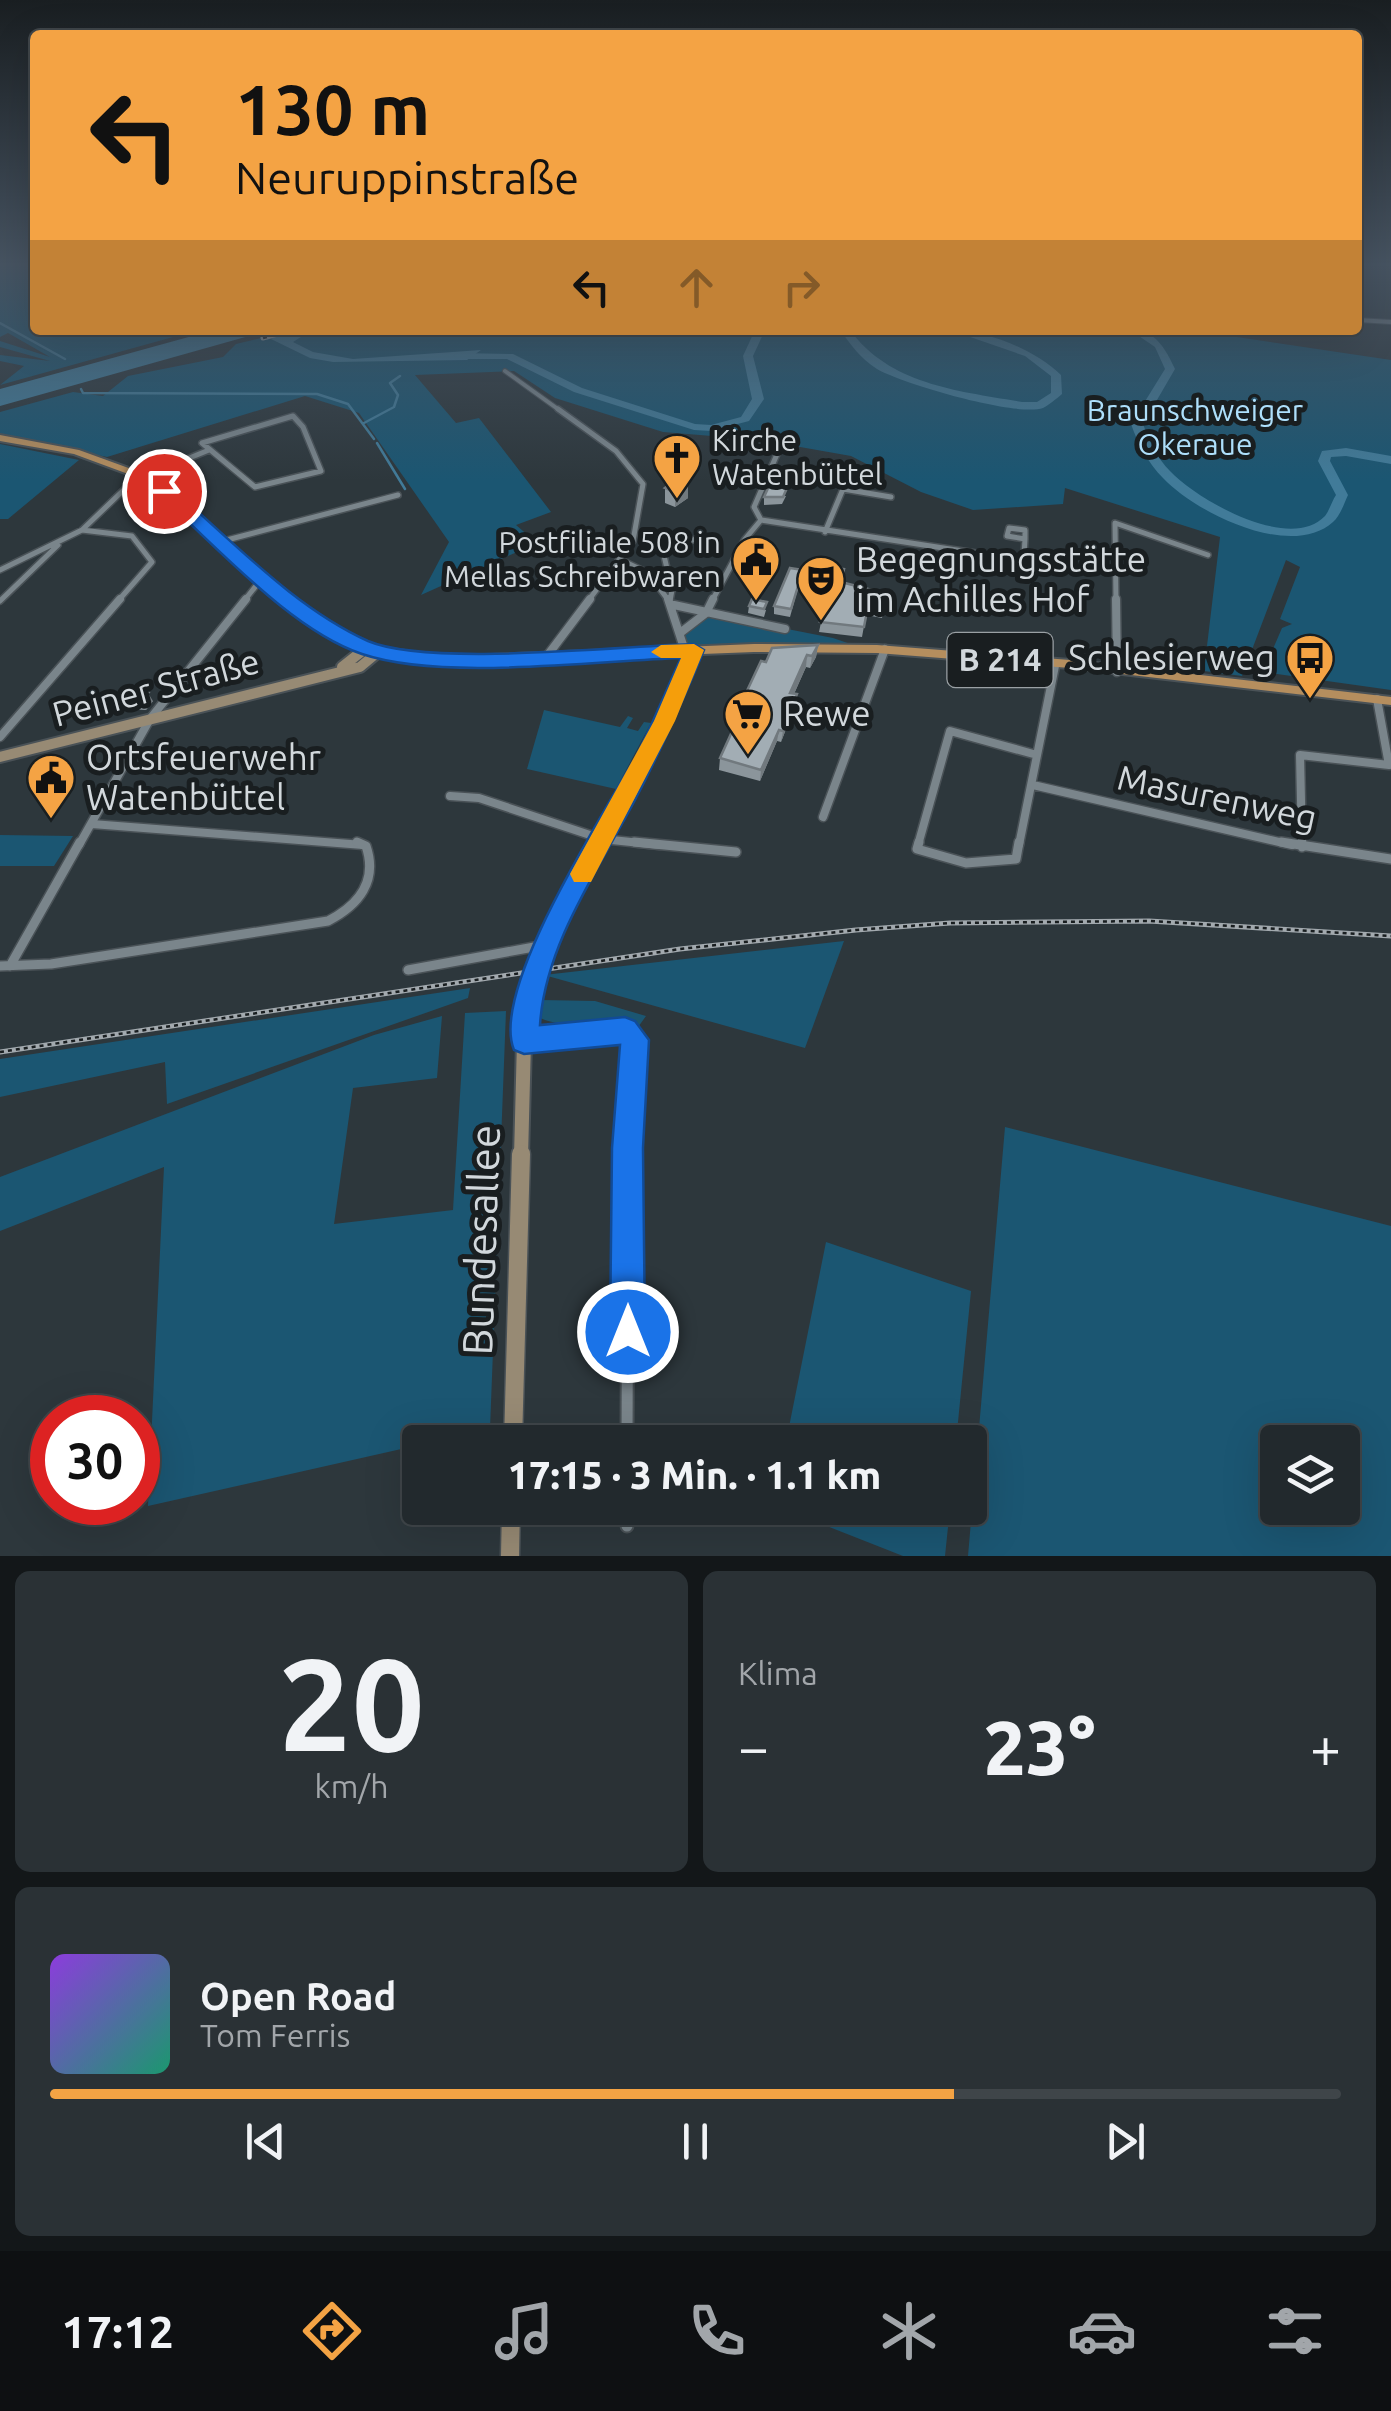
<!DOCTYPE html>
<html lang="de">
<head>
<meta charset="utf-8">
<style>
	:root { --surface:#22292d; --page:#2a3135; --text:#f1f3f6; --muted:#a2a6aa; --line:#3f4549; --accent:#f4a344 }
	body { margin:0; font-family:Ubuntu,sans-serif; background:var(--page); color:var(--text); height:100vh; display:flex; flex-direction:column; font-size:38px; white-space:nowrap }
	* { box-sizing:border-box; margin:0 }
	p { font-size:32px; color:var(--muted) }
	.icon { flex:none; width:55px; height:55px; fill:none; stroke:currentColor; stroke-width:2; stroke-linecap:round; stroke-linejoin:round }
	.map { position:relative; height:1556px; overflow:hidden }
	.drawer { display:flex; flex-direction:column; gap:15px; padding:15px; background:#131719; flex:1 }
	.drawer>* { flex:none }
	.guide { position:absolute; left:30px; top:30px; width:1332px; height:305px; border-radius:10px; box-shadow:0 10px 40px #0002,0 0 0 2px var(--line); background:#f4a344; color:#111; overflow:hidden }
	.fabs { position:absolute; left:1260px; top:1425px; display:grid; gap:20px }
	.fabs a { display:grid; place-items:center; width:100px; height:100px; border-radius:10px; background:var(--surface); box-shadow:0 10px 40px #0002,0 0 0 2px var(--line); font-size:50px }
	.speed { position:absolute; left:30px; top:1395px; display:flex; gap:20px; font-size:50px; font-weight:700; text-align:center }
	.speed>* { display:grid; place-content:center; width:130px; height:130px; border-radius:50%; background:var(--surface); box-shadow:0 10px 40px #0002,0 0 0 2px var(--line); line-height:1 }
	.speed .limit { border:15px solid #d22; background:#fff; color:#111 }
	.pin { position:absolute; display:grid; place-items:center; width:85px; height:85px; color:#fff; margin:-42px; border:5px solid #fff; border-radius:50%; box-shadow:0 2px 10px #0007 }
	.me { position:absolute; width:110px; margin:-55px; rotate:0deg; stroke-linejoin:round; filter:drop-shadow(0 0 8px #0008) }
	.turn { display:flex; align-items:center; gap:35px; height:210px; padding:0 40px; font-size:45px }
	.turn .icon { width:130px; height:130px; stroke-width:2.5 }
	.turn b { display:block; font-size:70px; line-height:85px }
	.lanes { display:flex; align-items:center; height:95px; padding:0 40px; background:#0003; justify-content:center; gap:50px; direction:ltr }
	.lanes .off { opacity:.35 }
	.big { font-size:75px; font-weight:800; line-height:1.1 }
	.drawer .widget { flex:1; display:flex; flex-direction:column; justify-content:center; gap:15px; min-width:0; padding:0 35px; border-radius:15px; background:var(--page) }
	.drawer .dial { align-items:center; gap:0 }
	.dial b { font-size:130px; line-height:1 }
	.song { display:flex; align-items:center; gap:30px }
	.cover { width:120px; height:120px; border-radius:15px; background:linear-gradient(135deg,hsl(270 70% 55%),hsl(160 70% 35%)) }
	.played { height:10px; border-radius:5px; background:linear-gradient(90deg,var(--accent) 70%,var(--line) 70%) }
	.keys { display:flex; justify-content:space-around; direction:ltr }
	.heat { display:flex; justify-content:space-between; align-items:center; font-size:55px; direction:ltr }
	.drawer .tiles { flex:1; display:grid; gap:15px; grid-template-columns:1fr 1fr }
	.widget:last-child { grid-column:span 2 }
	.trip { position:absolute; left:402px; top:1425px; width:585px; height:100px; border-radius:10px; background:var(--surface); box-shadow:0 10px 40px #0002,0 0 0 2px var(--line); font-weight:800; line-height:100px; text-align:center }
	.dock { display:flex; height:160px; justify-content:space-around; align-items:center; background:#0e1012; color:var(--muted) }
	.dock .icon { width:70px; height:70px }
	.dock .selected { color:var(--accent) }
	.dock b { font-size:45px; color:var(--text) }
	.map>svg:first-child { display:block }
</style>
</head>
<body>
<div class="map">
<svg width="1391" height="1556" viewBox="0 0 1391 1556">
	<rect width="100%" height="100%" fill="#2d373c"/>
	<path fill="#1b5672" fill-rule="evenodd" d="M0 263H35V330H185L184 334 0 385 24 366 0 361V355L50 361 0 347V341L50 357 8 333 0 337Z
		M294 330H1229L1237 337 1391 360V690L1263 672 1282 628 1292 624 1280 619 1300 567 1286 560 1242 676 1204 671 1220 537 1065 488 1063 504 973 510 921 492 851 456 761 440 663 432 555 398 514 371 415 375 456 423 479 418 551 512 516 525 537 543 421 595 449 542 359 413 305 396 107 457 0 435V412L73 392 103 396 128 376 223 357 236 344Z
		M0 444 79 460 8 519H0Z
		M706 613 833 638 865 649 685 651 680 633Z
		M544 710 620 727 628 716 633 718 627 728 638 731 644 722 651 723 616 789 527 769Z
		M0 835 73 836 54 866H0Z
		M844 941 805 1048 544 975Z
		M470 988 468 998 167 1104 165 1062 0 1097V1059Z
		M541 1000 595 1001 646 1016 636 1030C604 1012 567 1035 535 1015Z
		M506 1011 490 1429 148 1506 164 1167 0 1231V1177L374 1035 442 1016 437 1078 353 1088 334 1224 453 1210 465 1013Z
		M1005 1127 1391 1226V1556H968ZM1278 1442H1342V1508H1278Z
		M826 1242 971 1291 956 1442H786Z
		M781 1508H950L945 1556H903Z"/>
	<path fill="#417b99" d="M214 330H270L0 406V389Z
		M286 330H312L293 342 313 352 353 359 481 350 467 360 333 362 310 358 271 339Z"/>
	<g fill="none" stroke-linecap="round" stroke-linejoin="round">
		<path stroke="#417b99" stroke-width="2.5" d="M0 323 65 359
			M81 389 83 393 317 394 348 404 374 439
			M364 423 394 407 398 395 390 383 400 376
			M377 443 405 489"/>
		<path fill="#417b99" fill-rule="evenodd" d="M755 330H765L753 356 764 399 749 421 711 431 694 430 574 392 507 359H458L453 356 458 353 513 354 582 388 695 424 711 425 741 417 752 399 743 356Z
			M840 330H850C890 385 959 391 1022 402H1037L1051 393V376L1025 356 950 330C987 330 1035 350 1061 375L1062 394C1056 399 1049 405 1043 408 1016 417 903 384 877 369 861 359 851 345 840 330Z
			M1130 330C1156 330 1165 348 1175 369L1143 424C1149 441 1157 458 1170 471 1197 500 1290 553 1325 516 1329 511 1332 501 1336 495L1318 461 1322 451 1346 448 1391 456V464L1346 456 1331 457 1330 461 1348 495C1344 504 1340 516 1333 522 1291 560 1196 513 1163 478 1148 463 1138 444 1131 424L1165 369 1155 347Z"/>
		<g stroke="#4a5257" stroke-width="6">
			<path id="street-far4" d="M1358 320 1391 322
				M505 371 562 412"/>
		</g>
		<g stroke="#4a5257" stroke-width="8">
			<path id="street-far3" d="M558 409 616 451 643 484 633 541 588 601
				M293 416 303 427 321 471 255 487 202 443Z
				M761 520 1015 559 1024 555 1025 539
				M1009 528 1025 530V539L1007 536Z
				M82 530 132 536 152 562 118 601
				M825 532 843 489 891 497
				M223 541 398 495
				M619 559 648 573 669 601
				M0 570 82 530 133 481 209 450
				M0 601 58 545
				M244 601 263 577
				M670 601 672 590 662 547 697 539
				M712 601 745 539 761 520 754 507 778 452
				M1116 601 1115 523 1208 555"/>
		</g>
		<g stroke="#4a5257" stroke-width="11">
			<path id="street-far2" d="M668 599 685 651
				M1116 599 1117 672
				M674 605 785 629
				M680 633 706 613 713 599
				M547 656 590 599
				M0 737 120 599
				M1033 785 1292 845
				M450 796 479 798 602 839 660 845
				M823 817 885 649
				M92 824 363 845
				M79 845 150 719 246 599
				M918 845 950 731 1037 755
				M1019 845 1055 666
				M1302 845 1300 755 1389 765 1377 699"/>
		</g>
		<g stroke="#4a5257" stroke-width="12">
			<path id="street-far1" d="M634 842 736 852
				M919 842 917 849 966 863 1016 859 1019 842
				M1281 842 1391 859
				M1302 842V847
				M0 966 51 964 328 921C359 905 378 881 366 846L357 842
				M10 966 80 842
				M408 970 545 945
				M524 1041 625 1031 635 1040 628 1157"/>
		</g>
		<g stroke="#4a5257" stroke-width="15">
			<path id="street" d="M627 1442 628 1154
				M627 1508V1526"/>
		</g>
		<g stroke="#4a5257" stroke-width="14">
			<path id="secondary-far2" d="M342 667 366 648
				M0 757 360 667 378 652
				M598 845 679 691 694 651"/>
		</g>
		<g stroke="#4a5257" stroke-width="18">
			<path id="secondary-far1" d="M521 1157 524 1041 531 981 599 842"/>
		</g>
		<g stroke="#4a5257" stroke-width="21">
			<path id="secondary" d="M513 1442 521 1154
				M510 1556 511 1508"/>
		</g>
		<g stroke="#4a5257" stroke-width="4">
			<path id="primary" d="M0 435 79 450 145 474 326 624 352 638 378 647 433 655H492L754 644 877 645 1070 660 1391 697V705L1070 668 877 653 754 652 492 662 433 663 404 660 372 653 345 643 318 628 139 478 74 454 0 441Z"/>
		</g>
		<use href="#street-far4" stroke="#7a858b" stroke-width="4"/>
		<use href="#street-far3" stroke="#7a858b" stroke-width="5"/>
		<use href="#street-far2" stroke="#7a858b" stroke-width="8"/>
		<use href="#street-far1" stroke="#7a858b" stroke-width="9"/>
		<use href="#street" stroke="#7a858b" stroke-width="11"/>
		<use href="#secondary-far2" stroke="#978a74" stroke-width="10"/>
		<use href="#secondary-far1" stroke="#978a74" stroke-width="14"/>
		<use href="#secondary" stroke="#978a74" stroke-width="18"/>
		<use href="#primary" fill="#b58e5e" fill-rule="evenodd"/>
		<g stroke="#a2a9ae" stroke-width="5">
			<path id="rail" d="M263 338 292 330
				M0 1052 680 949 856 930 950 923 1149 921 1391 936"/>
		</g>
		<use href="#rail" stroke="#191e20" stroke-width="2.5" stroke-dasharray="4" stroke-linecap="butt"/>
	</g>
	<path fill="#8b959b" d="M688 482V498L675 507 665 503V488Z
		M786 496 782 504 764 505V497Z
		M803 570 790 617 774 614V606Z
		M841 582 884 608 882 618 866 615 862 637 819 632 825 603 817 601 818 592Z
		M749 606 766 610 764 617 748 613Z
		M818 645 816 657 810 668 806 667 794 694 795 706 781 742 777 741 760 781 719 770 720 758 735 725 731 724 732 712 745 695 766 662Z
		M124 701H153L146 710 130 709Z"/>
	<path fill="#71797e" d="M688 482V498L675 507V492Z
		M818 645 816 657 810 668 812 656Z
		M807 655 806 667 789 705 790 693Z
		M148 693 153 701 146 710 140 702Z
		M797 694 795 706 781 742 783 731Z
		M779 730 777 741 760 781 761 770Z"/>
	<path fill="#a2adb4" stroke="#71797e" stroke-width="2.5" d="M678 478 688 482 675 492 665 488Z
		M769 486 787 488 783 497H764Z
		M824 567 844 569 841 582 884 593V608L868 606 864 627 820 622 827 593 818 592Z
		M790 568 803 570 791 609 774 606Z
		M752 599 767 602 764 609 749 606Z
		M818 645 812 656 807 655 790 693 797 694 783 731 779 730 761 770 720 758 740 714 732 712 740 694 745 695 761 661 766 662 772 648Z
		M132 692 148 693 140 702 124 701Z"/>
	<linearGradient id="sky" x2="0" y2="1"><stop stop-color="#191e21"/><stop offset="0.55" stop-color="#465361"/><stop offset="1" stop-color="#465361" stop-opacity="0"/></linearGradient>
	<rect width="1391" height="481" fill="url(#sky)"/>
	<path fill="#1a73e8" stroke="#114b97" stroke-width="2.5" d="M158 487H170C232 540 293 607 368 641 429 667 621 646 694 644L704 650C683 700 661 750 636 798 599 869 545 944 540 1025L625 1017 635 1021 649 1040 643 1148 645 1332 640 1344 628 1349 615 1344 610 1332 612 1148 620 1045 524 1054 514 1050C489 990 604 814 636 756 653 724 666 690 681 658 593 661 442 681 362 654 290 630 215 544 158 494Z"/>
	<path fill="#f59e0b" d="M694 644 704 650 675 721 591 882H574L570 874 654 721 681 658H661L651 652 661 645Z"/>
	<defs>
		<g id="church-pin" transform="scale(2.5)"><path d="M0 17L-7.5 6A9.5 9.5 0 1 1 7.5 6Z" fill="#f4a344" stroke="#191e20"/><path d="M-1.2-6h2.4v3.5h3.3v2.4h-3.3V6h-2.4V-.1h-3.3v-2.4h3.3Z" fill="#111"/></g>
		<g id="civic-pin" transform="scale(2.5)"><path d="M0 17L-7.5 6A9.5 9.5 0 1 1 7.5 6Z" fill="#f4a344" stroke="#191e20"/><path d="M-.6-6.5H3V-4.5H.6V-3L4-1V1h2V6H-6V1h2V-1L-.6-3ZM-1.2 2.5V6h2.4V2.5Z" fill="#111"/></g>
		<g id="theatre-pin" transform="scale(2.5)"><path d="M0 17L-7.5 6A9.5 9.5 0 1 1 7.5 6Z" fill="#f4a344" stroke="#191e20"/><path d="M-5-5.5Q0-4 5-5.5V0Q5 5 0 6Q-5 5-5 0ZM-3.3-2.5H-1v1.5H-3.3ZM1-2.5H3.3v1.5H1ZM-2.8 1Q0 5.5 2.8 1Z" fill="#111"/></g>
		<g id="bus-pin" transform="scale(2.5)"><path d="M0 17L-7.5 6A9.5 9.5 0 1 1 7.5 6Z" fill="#f4a344" stroke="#191e20"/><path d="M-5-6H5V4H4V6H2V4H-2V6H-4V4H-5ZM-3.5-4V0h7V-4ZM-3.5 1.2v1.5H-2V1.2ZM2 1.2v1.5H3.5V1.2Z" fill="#111"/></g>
		<g id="supermarket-pin" transform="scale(2.5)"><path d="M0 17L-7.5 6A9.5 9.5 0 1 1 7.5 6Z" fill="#f4a344" stroke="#191e20"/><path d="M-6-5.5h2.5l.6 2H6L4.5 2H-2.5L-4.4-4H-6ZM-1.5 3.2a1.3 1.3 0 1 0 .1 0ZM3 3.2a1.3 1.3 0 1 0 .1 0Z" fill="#111"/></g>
	</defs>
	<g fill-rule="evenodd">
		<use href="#church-pin" x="677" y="458"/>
		<use href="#civic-pin" x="756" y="560"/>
		<use href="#theatre-pin" x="821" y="580"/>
		<use href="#bus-pin" x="1310" y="658"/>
		<use href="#supermarket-pin" x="748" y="714"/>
		<use href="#civic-pin" x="51" y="778"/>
	</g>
	<g text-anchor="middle" stroke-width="10" stroke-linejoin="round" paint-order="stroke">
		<g font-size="30" fill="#aedffb" stroke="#191e20">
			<text x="1195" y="421">Braunschweiger<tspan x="1195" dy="34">Okeraue</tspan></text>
		</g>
		<g font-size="30" fill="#d2d8dc" stroke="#191e20" text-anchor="start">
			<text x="712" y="451">Kirche<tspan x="712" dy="34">Watenbüttel</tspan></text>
			<text x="721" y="553" text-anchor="end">Postfiliale 508 in<tspan x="721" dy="34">Mellas Schreibwaren</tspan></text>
		</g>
		<rect fill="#191e20" stroke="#9aa0a4" stroke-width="2.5" x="947.5" y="633" width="105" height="54" rx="8"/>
		<g font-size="32" font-weight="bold" fill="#d2d8dc">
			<text x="1000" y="671">B 214</text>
		</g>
		<g font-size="35" fill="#d2d8dc" stroke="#191e20" text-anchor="start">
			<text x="856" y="572">Begegnungsstätte<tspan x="856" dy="40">im Achilles Hof</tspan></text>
			<text x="1275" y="670" text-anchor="end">Schlesierweg</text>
			<text x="783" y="726">Rewe</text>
			<text x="86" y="770">Ortsfeuerwehr<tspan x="86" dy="40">Watenbüttel</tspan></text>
		</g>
		<g font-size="35" fill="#d2d8dc" stroke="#191e20">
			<text transform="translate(156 688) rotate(-15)" y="12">Peiner Straße</text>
			<text transform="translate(1217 798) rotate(12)" y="12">Masurenweg</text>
		</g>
		<g font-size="42" fill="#d2d8dc" stroke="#191e20">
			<text transform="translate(481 1240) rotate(-88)" y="15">Bundesallee</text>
		</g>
	</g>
</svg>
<div class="fabs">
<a><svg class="icon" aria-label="layers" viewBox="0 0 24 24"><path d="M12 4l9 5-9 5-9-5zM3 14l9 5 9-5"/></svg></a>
</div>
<div class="speed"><div class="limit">30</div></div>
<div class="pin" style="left:164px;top:491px;background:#d93025"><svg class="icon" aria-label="arrive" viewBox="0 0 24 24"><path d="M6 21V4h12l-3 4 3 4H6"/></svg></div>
<svg class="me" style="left:628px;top:1332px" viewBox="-20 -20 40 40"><circle r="17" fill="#1a73e8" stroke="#fff" stroke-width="3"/><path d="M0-11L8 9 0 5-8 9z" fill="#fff"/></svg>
<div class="trip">17:15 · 3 Min. · 1.1 km</div>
<div class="guide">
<div class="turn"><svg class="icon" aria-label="left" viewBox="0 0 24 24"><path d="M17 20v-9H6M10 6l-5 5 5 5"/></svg><div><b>130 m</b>Neuruppinstraße</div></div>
<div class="lanes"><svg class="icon" aria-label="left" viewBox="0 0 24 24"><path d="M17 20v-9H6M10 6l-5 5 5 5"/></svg><svg class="icon off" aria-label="ahead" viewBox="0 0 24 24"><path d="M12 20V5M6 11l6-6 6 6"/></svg><svg class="icon off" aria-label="right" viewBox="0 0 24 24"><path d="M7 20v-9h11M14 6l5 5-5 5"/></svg></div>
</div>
</div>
<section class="drawer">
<div class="tiles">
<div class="widget dial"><b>20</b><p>km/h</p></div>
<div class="widget"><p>Klima</p>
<div class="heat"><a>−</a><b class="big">23°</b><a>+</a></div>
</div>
<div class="widget">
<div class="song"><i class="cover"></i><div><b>Open Road</b><p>Tom Ferris</p></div></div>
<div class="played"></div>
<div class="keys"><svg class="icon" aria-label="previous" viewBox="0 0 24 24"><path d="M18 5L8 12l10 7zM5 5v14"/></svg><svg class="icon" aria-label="pause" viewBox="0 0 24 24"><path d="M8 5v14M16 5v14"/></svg><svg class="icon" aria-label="next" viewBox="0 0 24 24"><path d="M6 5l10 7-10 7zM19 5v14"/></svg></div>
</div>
</div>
</section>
<nav class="dock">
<b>17:12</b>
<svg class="icon selected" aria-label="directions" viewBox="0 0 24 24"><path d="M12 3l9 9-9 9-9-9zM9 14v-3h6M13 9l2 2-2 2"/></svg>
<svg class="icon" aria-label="music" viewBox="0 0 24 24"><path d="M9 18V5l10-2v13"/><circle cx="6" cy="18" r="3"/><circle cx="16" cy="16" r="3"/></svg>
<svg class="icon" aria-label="phone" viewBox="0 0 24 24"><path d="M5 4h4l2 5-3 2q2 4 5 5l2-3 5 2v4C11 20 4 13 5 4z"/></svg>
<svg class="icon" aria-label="climate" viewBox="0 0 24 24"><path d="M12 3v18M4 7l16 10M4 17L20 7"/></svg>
<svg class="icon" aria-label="car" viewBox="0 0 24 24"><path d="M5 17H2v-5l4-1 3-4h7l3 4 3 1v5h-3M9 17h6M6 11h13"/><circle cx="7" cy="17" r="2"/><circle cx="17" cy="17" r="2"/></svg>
<svg class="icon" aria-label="filters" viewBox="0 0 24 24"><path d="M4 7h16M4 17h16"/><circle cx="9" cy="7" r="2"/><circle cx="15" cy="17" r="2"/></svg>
</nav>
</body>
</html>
